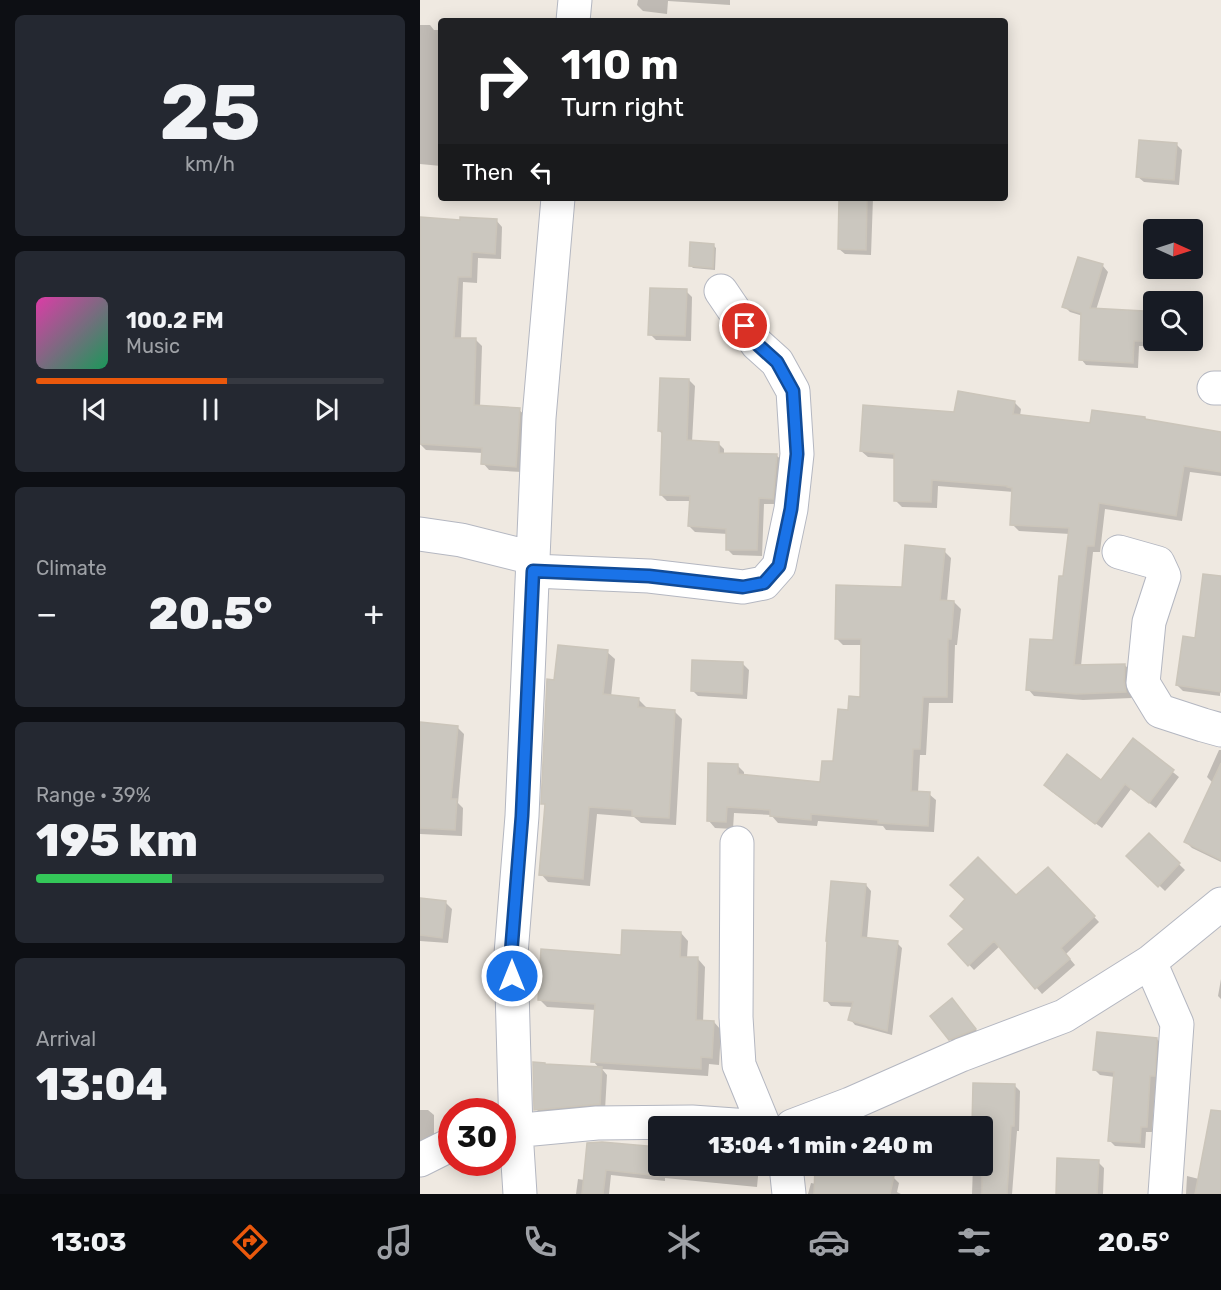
<!DOCTYPE html>
<html lang="en">
<head>
<meta charset="utf-8">
<style>
	:root { --surface:#171b24; --page:#242831; --text:#f1f3f6; --muted:#9ea1a6; --line:#363941; --accent:#ea580c }
	body { margin:0; font-family:Rubik,sans-serif; background:var(--page); color:var(--text); height:100vh; display:flex; flex-direction:column; font-size:22px; white-space:nowrap }
	* { box-sizing:border-box; margin:0 }
	p { font-size:20px; color:var(--muted) }
	.icon { flex:none; width:33px; height:33px; fill:none; stroke:currentColor; stroke-width:2; stroke-linecap:round; stroke-linejoin:round }
	.map { position:relative; flex:1; overflow:hidden }
	.sheet { display:flex; flex-direction:column; gap:15px; padding:15px; background:#0d0f14; width:420px }
	.sheet>* { flex:none }
	.banner { position:absolute; left:18px; top:18px; width:570px; height:183px; border-radius:6px; box-shadow:0 3px 15px #0003; background:#202124; color:#fff; overflow:hidden }
	.needle { width:39px; rotate:93deg }
	.fabs { position:absolute; left:723px; top:219px; display:grid; gap:12px }
	.fabs a { display:grid; place-items:center; width:60px; height:60px; border-radius:6px; background:var(--surface); box-shadow:0 3px 15px #0003; font-size:30px }
	.speed { position:absolute; left:18px; top:1098px; display:flex; gap:12px; font-size:30px; font-weight:700; text-align:center }
	.speed>* { display:grid; place-content:center; width:78px; height:78px; border-radius:50%; background:var(--surface); box-shadow:0 3px 15px #0003; line-height:1 }
	.speed .limit { border:9px solid #d22; background:#fff; color:#111 }
	.pin { position:absolute; display:grid; place-items:center; width:51px; height:51px; color:#fff; margin:-26px; border:3px solid #fff; border-radius:50%; box-shadow:0 2px 6px #0007 }
	.me { position:absolute; width:66px; margin:-33px; rotate:0deg; stroke-linejoin:round; filter:drop-shadow(0 0 4px #0008) }
	.turn { display:flex; align-items:center; gap:21px; height:126px; padding:0 24px; font-size:27px }
	.turn .icon { width:78px; height:78px; stroke-width:2.5 }
	.turn b { display:block; font-size:42px; line-height:51px }
	.then { display:flex; align-items:center; height:57px; padding:0 24px; background:#0003; gap:12px; font-size:22px }
	.big { font-size:45px; font-weight:800; line-height:1.1 }
	.sheet .tile { flex:1; display:flex; flex-direction:column; justify-content:center; gap:9px; min-width:0; padding:0 21px; border-radius:9px; background:var(--page) }
	.sheet .dial { align-items:center; gap:0 }
	.dial b { font-size:78px; line-height:1 }
	.song { display:flex; align-items:center; gap:18px }
	.cover { width:72px; height:72px; border-radius:9px; background:linear-gradient(135deg,hsl(320 70% 55%),hsl(150 70% 35%)) }
	.played { height:6px; border-radius:3px; background:linear-gradient(90deg,var(--accent) 55%,var(--line) 55%) }
	.keys { display:flex; justify-content:space-around; direction:ltr }
	.heat { display:flex; justify-content:space-between; align-items:center; font-size:33px; direction:ltr }
	.charge { height:9px; border-radius:4px; background:linear-gradient(90deg,#34c759 39%,var(--line) 0) }
	.trip { position:absolute; left:228px; top:1116px; width:345px; height:60px; border-radius:6px; background:var(--surface); box-shadow:0 3px 15px #0003; font-weight:800; line-height:60px; text-align:center }
	.dock { display:flex; height:96px; justify-content:space-around; align-items:center; background:#090b0e; color:var(--muted) }
	.dock .icon { width:42px; height:42px }
	.dock .selected { color:var(--accent) }
	.dock b { font-size:27px; color:var(--text) }
	main { display:flex; flex:1; min-height:0 }
	.map>svg:first-child { display:block }
</style>
</head>
<body>
<main>
<section class="sheet">
<div class="tile dial"><b>25</b><p>km/h</p></div>
<div class="tile">
<div class="song"><i class="cover"></i><div><b>100.2 FM</b><p>Music</p></div></div>
<div class="played"></div>
<div class="keys"><svg class="icon" aria-label="previous" viewBox="0 0 24 24"><path d="M18 5L8 12l10 7zM5 5v14"/></svg><svg class="icon" aria-label="pause" viewBox="0 0 24 24"><path d="M8 5v14M16 5v14"/></svg><svg class="icon" aria-label="next" viewBox="0 0 24 24"><path d="M6 5l10 7-10 7zM19 5v14"/></svg></div>
</div>
<div class="tile"><p>Climate</p>
<div class="heat"><a>−</a><b class="big">20.5°</b><a>+</a></div>
</div>
<div class="tile"><p>Range · 39%</p><b class="big">195 km</b><div class="charge"></div></div>
<div class="tile"><p>Arrival</p><b class="big">13:04</b></div>
</section>
<div class="map">
<svg width="801" height="1194" viewBox="0 0 801 1194">
	<rect width="100%" height="100%" fill="#efe9e1"/>
	<path fill="#0003" d="M218 0H310V5L248 1 247 14 223 11 217 5Z
		M0 25H10L14 30H21V166L0 164Z
		M756 144 762 150 759 185 724 182 718 177Z
		M421 198H453L451 255 425 254 419 249Z
		M0 219 42 221 76 220 82 227 81 259 58 258 57 283 43 282 41 339 56 340 62 346 60 407 99 410 106 416 102 472 69 470 63 463V453L6 450 0 444Z
		M293 245 296 248 295 270 273 268 271 266Z
		M659 259 683 266 688 272 676 310 724 313 730 318 728 346H719L718 368 666 365 661 359 663 316 650 312 644 306Z
		M266 291 272 297 271 341 236 340 230 334Z
		M269 380 275 386 272 442 298 443 304 449V454L357 456 363 461 359 504H344L342 556 313 555 307 549 308 534 275 532 269 526 271 501H247L241 495 244 435 239 431Z
		M594 402 601 409 600 416 671 425 725 418 728 421 801 434V476L770 472 762 521 685 509 680 552H673L661 666 705 665 711 672 710 689 712 698 663 700 614 696 608 689 634 642 650 534 599 531 592 524 594 492 518 486 517 508 482 507 475 500 476 459 448 457 441 451 535 413Z
		M524 551 531 558 527 602H534L541 609 537 645H535L533 703H509L506 755H500L498 793 509 794 516 800 514 832 466 830 463 826 398 821 397 826 358 823 351 815 314 813 313 829 295 828 289 821 317 765 324 772V776L402 784 414 763 429 711 441 699 443 645H423L416 638 483 588Z
		M801 577 800 696 763 691 757 685Z
		M187 652 195 659 191 697 218 699 226 707V709L254 711 262 719 256 825 221 823 214 817 177 814 170 886 128 882 121 874 126 807 123 803 136 682Z
		M323 664 329 670 327 699 278 696 272 690Z
		M0 724 37 727 44 734 38 803 43 808 42 836 0 834Z
		M713 740 759 777 736 808 711 789 682 828 631 791 681 782Z
		M799 750H801V862L772 848 766 842 793 783 787 777Z
		M729 835 765 870 745 891 709 856Z
		M628 869 679 922 646 954 655 965 622 994 580 946 554 970 530 944 595 897Z
		M446 885 451 891 447 939 477 943 482 948 472 1035 435 1025 430 1019 433 1007 411 1006 406 1000Z
		M0 900 25 902 32 909 28 943 0 941Z
		M261 933 268 941 267 958 278 959 285 967 283 1022H294L301 1030 299 1065 289 1064 288 1076 182 1069 187 1075 185 1110 122 1115 116 1109 180 1069 173 1061 176 1010 127 1007 119 999 202 956Z
		M801 979V999L798 996Z
		M538 1006 560 1035 536 1045 530 1039Z
		M737 1039 742 1045 740 1081H736L732 1132H726L725 1148 695 1146 689 1140 695 1077 680 1075 674 1069Z
		M555 1084 594 1085 600 1091 599 1131H597L592 1194H552L553 1166H562V1126H554Z
		M0 1110H8L14 1115V1141L0 1148Z
		M801 1123V1194H766L767 1176 779 1179Z
		M182 1143 238 1149V1166H339L337 1187 245 1178V1181L191 1175 189 1194H156L158 1179 164 1180Z
		M678 1162 684 1168 683 1194H637Z
		M397 1166H450L449 1170 473 1177 479 1183 477 1192 481 1194H388L391 1183 396 1184Z"/>
	<path fill="#cbc7bf" stroke="#cbc5ba" stroke-width="1.5" d="M719 140 757 143 754 180 716 177Z
		M419 198H447L446 250 418 249Z
		M0 217 40 220V217L77 219 75 254 52 252 51 277H38L34 338H56L54 405 100 408 96 467 61 464 62 448 0 444Z
		M270 242 294 244 293 268 269 266Z
		M658 257 683 264 670 308 724 311 723 341H714L713 363 659 360 661 313 642 307Z
		M230 288 267 289 265 336 228 335Z
		M240 378 269 379 267 440 299 442V453L357 454 353 499 339 498 337 550H306V529L268 526 270 496 240 495 242 431H238Z
		M538 391 595 401 593 414 670 423 672 410 725 417V419L801 432V472L764 466 756 516 679 503 674 546H667L654 665 705 664 704 681 706 692 656 694 606 690 610 639 633 640 639 576H643L649 528 590 525 592 488 587 487V486L512 480 511 502 474 501V454L440 451 443 405 534 412Z
		M485 545 525 549 520 600 534 601 531 639H528L527 697H503L500 749H493L491 791 510 792 508 826 458 823V820L391 814V820L350 816V810L307 807 306 822 287 821 288 763 318 764V774L400 782 402 761H413L418 709 428 710 429 696 440 697 441 639H415L416 585 482 587Z
		M783 574 801 576V692L756 685 763 636 775 638Z
		M138 645 188 650 183 694 219 698 218 707 255 710 249 818 212 816V810L169 807 163 879 119 875 125 804H121L127 679 134 680Z
		M272 660 323 662 322 694 271 691Z
		M0 722 38 726 31 799H37L35 830 0 828Z
		M713 738 754 770 729 803 705 784 675 824 624 785 647 754 681 780Z
		M801 763V860L764 842Z
		M729 833 760 863 738 887 706 856Z
		M558 857 596 895 628 867 675 916 641 948 650 959 615 989 574 941 548 966 528 944 544 929 530 916 545 899 530 885Z
		M411 881 446 884 441 937 478 941 467 1031 428 1020 433 1002 404 1001 407 941H406Z
		M0 898 26 901 22 938 0 935Z
		M202 930 261 932 260 957H278L276 1020 294 1021 292 1058 281 1057V1069L171 1062 175 1004 118 1000 121 949 201 955Z
		M532 998 556 1029 529 1040 510 1016Z
		M677 1032 737 1038 735 1076H730L727 1127H721L720 1143 688 1141 694 1072 673 1070Z
		M113 1062 125 1063V1064L182 1067 180 1104 114 1110Z
		M553 1083 595 1084 594 1126H591L587 1194H562V1126H552Z
		M791 1110 801 1111V1194H775Z
		M182 1142 238 1147V1176L186 1170 183 1194H162L167 1143Z
		M637 1158 679 1160 677 1194H636Z
		M395 1166H437L474 1176 470 1194H394Z"/>
	<g fill="none" stroke-linecap="round" stroke-linejoin="round">
		<g stroke="#b4b7c1" stroke-width="35">
			<path id="minor" d="M153 21 155 0
				M794 388H801
				M0 534 41 540 113 558
				M699 552 738 563 744 576 729 622 723 683 740 711 783 725 801 730
				M113 571 229 576 323 587 344 583 359 566 371 509 377 454 373 391 357 362 337 344 301 291
				M317 843 316 1017 319 1065 344 1126
				M730 962 757 1024 745 1194
				M372 1126 430 1104 541 1055 644 1016 730 962 801 904
				M82 1132 177 1123 272 1122 329 1126
				M0 1160 32 1144
				M366 1166 369 1194
				M100 1194 96 1131 91 954 102 816 119 418 138 198"/>
		</g>
		<use href="#minor" stroke="#fff" stroke-width="33"/>
	</g>
	<g fill="none" stroke-linecap="round" stroke-linejoin="round">
		<g stroke="#114b97" stroke-width="15">
			<path id="route" d="M92 976 91 954 102 816 113 571 229 576 323 587 344 583 359 566 371 509 377 454 373 391 357 362 337 344 325 326"/>
		</g>
		<use href="#route" stroke="#1a73e8" stroke-width="10"/>
	</g>
</svg>
<div class="fabs">
<a><svg class="needle" viewBox="-14 -14 28 28"><path d="M0-13l5 13h-10z" fill="#e53935"/><path d="M0 13l5-13h-10z" fill="#9ea1a6"/></svg></a>
<a><svg class="icon" aria-label="search" viewBox="0 0 24 24"><circle cx="10" cy="10" r="6"/><path d="M15 15l6 6"/></svg></a>
</div>
<div class="speed"><div class="limit">30</div></div>
<div class="pin" style="left:325px;top:326px;background:#d93025"><svg class="icon" aria-label="arrive" viewBox="0 0 24 24"><path d="M6 21V4h12l-3 4 3 4H6"/></svg></div>
<svg class="me" style="left:92px;top:976px" viewBox="-20 -20 40 40"><circle r="17" fill="#1a73e8" stroke="#fff" stroke-width="3"/><path d="M0-11L8 9 0 5-8 9z" fill="#fff"/></svg>
<div class="trip">13:04 · 1 min · 240 m</div>
<div class="banner">
<div class="turn"><svg class="icon" aria-label="right" viewBox="0 0 24 24"><path d="M7 20v-9h11M14 6l5 5-5 5"/></svg><div><b>110 m</b>Turn right</div></div>
<div class="then">Then<svg class="icon" aria-label="left" viewBox="0 0 24 24"><path d="M17 20v-9H6M10 6l-5 5 5 5"/></svg></div>
</div>
</div>
</main>
<nav class="dock">
<b>13:03</b>
<svg class="icon selected" aria-label="directions" viewBox="0 0 24 24"><path d="M12 3l9 9-9 9-9-9zM9 14v-3h6M13 9l2 2-2 2"/></svg>
<svg class="icon" aria-label="music" viewBox="0 0 24 24"><path d="M9 18V5l10-2v13"/><circle cx="6" cy="18" r="3"/><circle cx="16" cy="16" r="3"/></svg>
<svg class="icon" aria-label="phone" viewBox="0 0 24 24"><path d="M5 4h4l2 5-3 2q2 4 5 5l2-3 5 2v4C11 20 4 13 5 4z"/></svg>
<svg class="icon" aria-label="climate" viewBox="0 0 24 24"><path d="M12 3v18M4 7l16 10M4 17L20 7"/></svg>
<svg class="icon" aria-label="car" viewBox="0 0 24 24"><path d="M5 17H2v-5l4-1 3-4h7l3 4 3 1v5h-3M9 17h6M6 11h13"/><circle cx="7" cy="17" r="2"/><circle cx="17" cy="17" r="2"/></svg>
<svg class="icon" aria-label="filters" viewBox="0 0 24 24"><path d="M4 7h16M4 17h16"/><circle cx="9" cy="7" r="2"/><circle cx="15" cy="17" r="2"/></svg>
<b>20.5°</b>
</nav>
</body>
</html>
